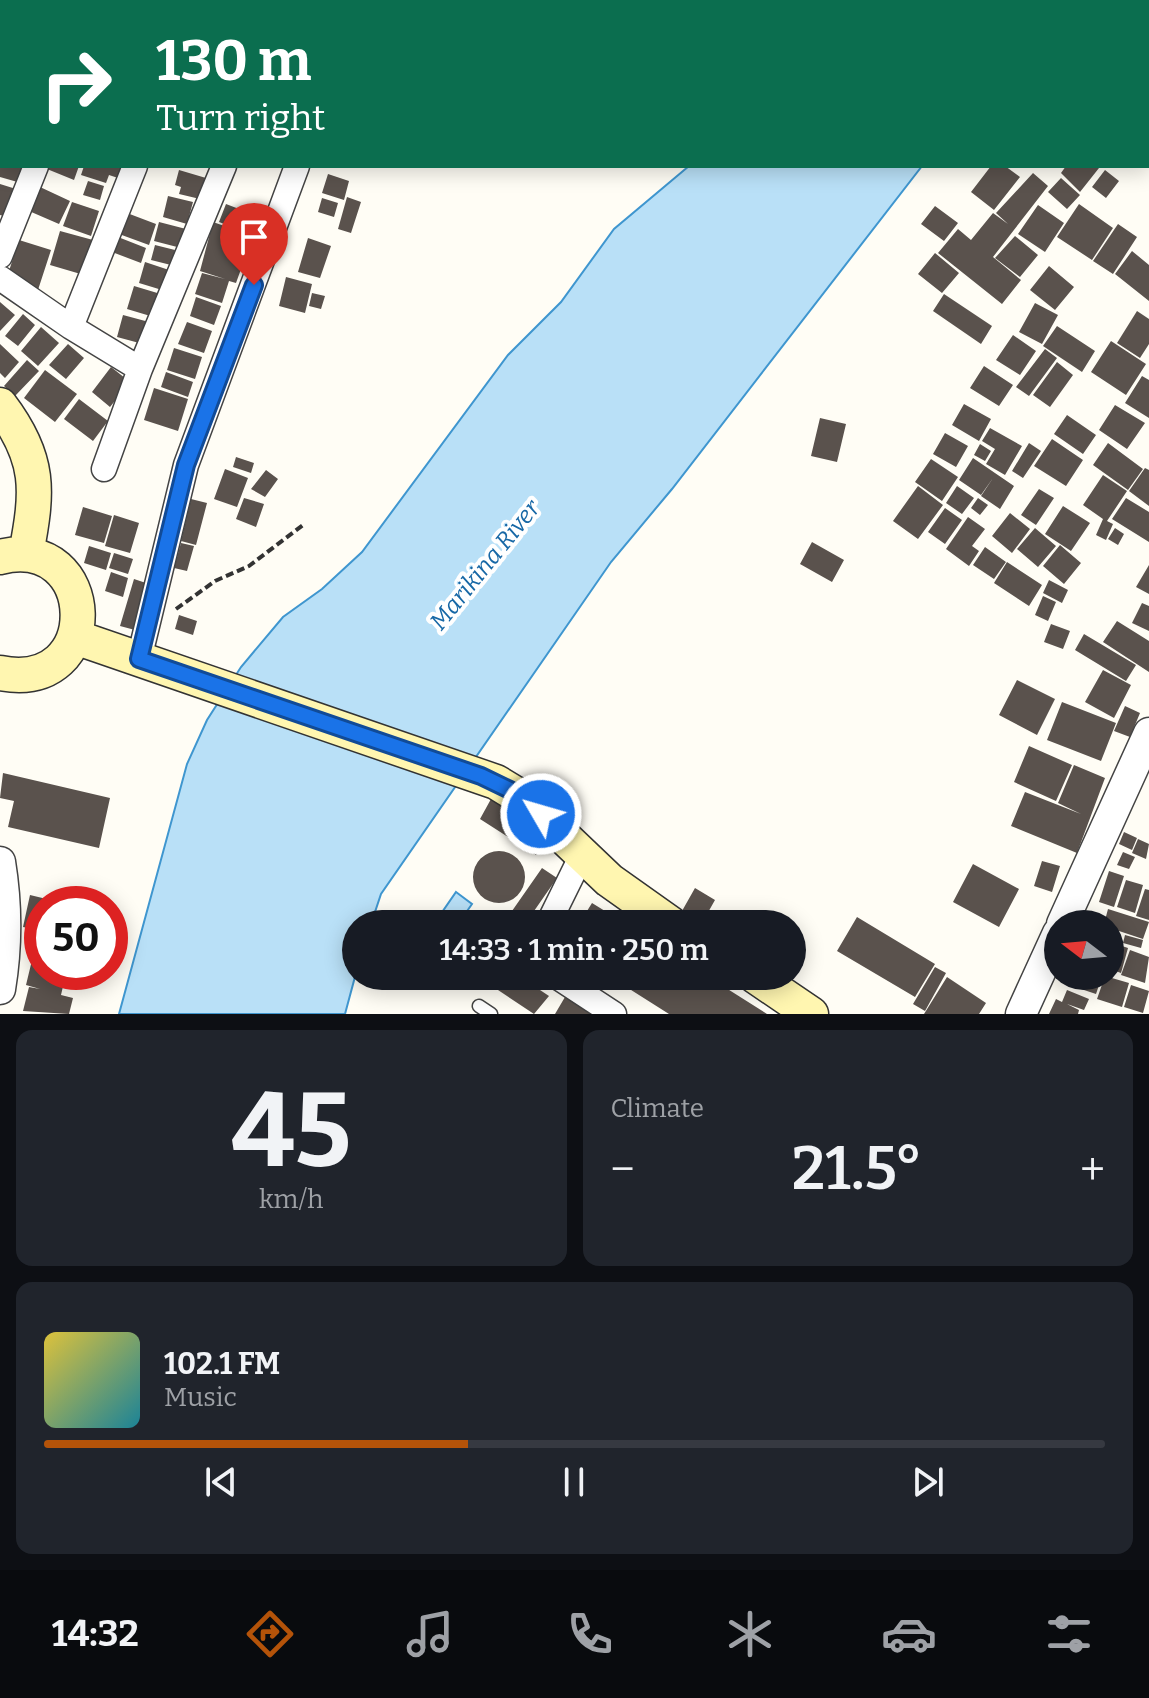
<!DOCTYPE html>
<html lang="en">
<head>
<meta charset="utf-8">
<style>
	:root { --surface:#171b24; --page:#20242c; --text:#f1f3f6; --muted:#9ea1a6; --line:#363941; --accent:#b45309 }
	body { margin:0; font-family:Bitter,serif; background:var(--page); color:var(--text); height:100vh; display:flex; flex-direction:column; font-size:30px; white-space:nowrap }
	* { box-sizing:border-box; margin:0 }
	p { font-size:26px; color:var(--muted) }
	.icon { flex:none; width:44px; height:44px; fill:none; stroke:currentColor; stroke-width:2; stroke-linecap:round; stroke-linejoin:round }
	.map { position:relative; height:1014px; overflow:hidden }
	.sheet { display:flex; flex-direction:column; gap:16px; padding:16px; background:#0d0f14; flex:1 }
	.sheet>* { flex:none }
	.hud { position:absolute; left:0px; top:0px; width:1150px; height:168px; box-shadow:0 4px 20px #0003; background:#0b6e4f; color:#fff; overflow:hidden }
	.needle { width:52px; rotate:286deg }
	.tools { position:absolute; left:1044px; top:910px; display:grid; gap:16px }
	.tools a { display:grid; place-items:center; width:80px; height:80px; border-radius:50%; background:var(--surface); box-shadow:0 4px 20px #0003; font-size:40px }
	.speed { position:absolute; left:24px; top:886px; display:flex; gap:16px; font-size:40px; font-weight:700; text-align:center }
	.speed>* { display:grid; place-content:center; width:104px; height:104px; border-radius:50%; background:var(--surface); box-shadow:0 4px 20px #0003; line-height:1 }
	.speed .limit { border:12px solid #d22; background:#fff; color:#111 }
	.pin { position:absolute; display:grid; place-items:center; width:68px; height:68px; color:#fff; margin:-82px -34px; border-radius:50% 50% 50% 0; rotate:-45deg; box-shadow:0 0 8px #0007 }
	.pin .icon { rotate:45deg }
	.me { position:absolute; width:88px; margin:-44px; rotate:308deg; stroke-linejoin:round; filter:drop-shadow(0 0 6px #0008) }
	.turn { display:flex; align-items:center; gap:28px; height:168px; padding:0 24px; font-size:36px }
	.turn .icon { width:104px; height:104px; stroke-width:2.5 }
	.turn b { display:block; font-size:56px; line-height:68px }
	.big { font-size:60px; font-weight:600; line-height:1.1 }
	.sheet .tile { flex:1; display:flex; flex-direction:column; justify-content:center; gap:12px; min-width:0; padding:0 28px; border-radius:16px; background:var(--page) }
	.sheet .dial { align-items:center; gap:0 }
	.dial b { font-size:104px; line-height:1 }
	.song { display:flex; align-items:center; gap:24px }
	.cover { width:96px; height:96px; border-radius:12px; background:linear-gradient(135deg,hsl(50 70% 55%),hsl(190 70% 35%)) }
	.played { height:8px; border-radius:4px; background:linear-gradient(90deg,var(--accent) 40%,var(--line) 40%) }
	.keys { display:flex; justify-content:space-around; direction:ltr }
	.heat { display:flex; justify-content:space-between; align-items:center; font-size:44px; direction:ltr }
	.sheet .tiles { flex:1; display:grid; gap:16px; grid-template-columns:1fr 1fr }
	.tile:last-child { grid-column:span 2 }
	.trip { position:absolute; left:342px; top:910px; width:464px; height:80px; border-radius:40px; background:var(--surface); box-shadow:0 4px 20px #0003; font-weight:600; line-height:80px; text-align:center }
	.menu { display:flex; height:128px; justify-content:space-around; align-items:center; background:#090b0e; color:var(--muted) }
	.menu .icon { width:56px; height:56px }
	.menu .on { color:var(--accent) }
	.menu b { font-size:36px; color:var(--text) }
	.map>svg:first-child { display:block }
</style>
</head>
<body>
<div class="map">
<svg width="1149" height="1014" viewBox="0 0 1149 1014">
	<rect width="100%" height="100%" fill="#fffdf5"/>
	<path fill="#b9e0f7" stroke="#3f96cf" stroke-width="2" d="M689 166H922L672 489 611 562 381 894 371 924H356V973L345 1014H119L187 764 207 720 241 667 283 617 322 589 362 552 508 355 561 302 614 229Z
		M456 892 472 904 458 924H441L436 921Z"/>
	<path fill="#5a524d" d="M0 166H26L21 183 0 177Z
		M48 166H79L74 180 47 169Z
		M84 166H117L122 168 118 178 109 175 106 183 81 175Z
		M991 166H1005L1020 177 994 210 971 192Z
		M1066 166H1096L1099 168 1080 192 1061 173Z
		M179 170 206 178 200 199 179 194 181 187 175 185Z
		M1105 170 1119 181 1106 198 1092 187Z
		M1033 173 1048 186 993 257 1021 280 1002 304 938 253 958 229 971 240 993 213 1008 224 996 213Z
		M328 174 349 181 344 200 322 193Z
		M1061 178 1080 195 1067 209 1048 192Z
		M88 181 104 186 100 200 83 195Z
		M0 184 16 189 8 217 0 215Z
		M40 187 70 201 59 224 29 211Z
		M168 196 193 202 187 224 163 217Z
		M347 197 361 202 351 233 338 229Z
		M322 198 338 203 334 217 318 212Z
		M72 202 99 211 91 236 63 226Z
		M226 204 260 217 253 235 219 222Z
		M1079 204 1113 228 1092 260 1057 237Z
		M1038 205 1064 223 1045 252 1018 234Z
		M935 206 958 223 944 241 921 224Z
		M127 213 156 224 149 245 119 234Z
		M159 222 186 229 181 248 154 241Z
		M213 222 253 236 236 283 229 281 222 303 195 294 202 273 225 279 200 271Z
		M1118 224 1137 237 1113 274 1093 261Z
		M60 231 93 240 84 275 50 265Z
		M1015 236 1038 255 1020 277 995 258Z
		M118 237 146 248 141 263 112 252Z
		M308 238 331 246 320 278 298 272Z
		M19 240 51 250 37 293 8 274Z
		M155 245 175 250 171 265 151 260Z
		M1132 251 1149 265V301L1115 274Z
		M935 253 959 273 942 293 918 274Z
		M145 262 169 270 162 290 139 283Z
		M1049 266 1074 287 1055 310 1030 290Z
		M286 277 312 284 305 313 279 306Z
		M134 286 164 295 157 318 127 309Z
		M312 293 325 296 321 309 309 306Z
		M944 294 992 326 981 344 933 311Z
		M196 297 221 306 214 325 190 316Z
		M0 302 15 315 0 331Z
		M1035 303 1058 315 1042 344 1019 332Z
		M1137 311 1149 319V344L1140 358 1117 343Z
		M23 314 35 325 18 346 5 336Z
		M123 315 149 322 143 344 117 337Z
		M187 322 212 331 204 353 178 344Z
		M1057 326 1095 351 1082 372 1043 346Z
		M41 327 59 343 38 366 21 351Z
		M1013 335 1036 351 1020 375 996 360Z
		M1111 341 1146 364 1126 395 1091 372Z
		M0 344 19 362 5 378 0 373Z
		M68 344 84 358 66 379 49 365Z
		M174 348 202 357 195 379 167 370Z
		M1045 349 1057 358 1029 396 1016 387Z
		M27 360 39 371 15 396 4 386Z
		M1057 362 1073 375 1050 407 1033 395Z
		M984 366 1013 385 999 406 970 388Z
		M111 367 130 382 110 407 92 392Z
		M45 370 77 394 55 422 24 398Z
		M166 372 193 382 188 397 161 387Z
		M1142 376 1149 380V418L1125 403Z
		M154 388 188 399 178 431 144 420Z
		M79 399 108 421 93 441 64 419Z
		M964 404 991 419 979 441 952 425Z
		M1115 405 1145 423 1127 449 1099 430Z
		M1067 415 1096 435 1083 454 1054 434Z
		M820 418 846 424 837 462 811 456Z
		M990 428 1022 446 1005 475 986 464 995 449 982 441Z
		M945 433 968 446 956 467 933 454Z
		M1052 439 1083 460 1066 486 1034 466Z
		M1029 443 1041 451 1023 478 1012 471Z
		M1108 443 1143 469 1128 490 1093 465Z
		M980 444 991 451 985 461 974 455Z
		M236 457 254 463 251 473 233 467Z
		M973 458 1014 486 1000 509 981 496 993 478 981 495 959 480Z
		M931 459 958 477 942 501 915 482Z
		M1145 468 1149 470V506L1129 491Z
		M225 469 248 478 237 507 214 499Z
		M266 470 278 479 265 497 251 489Z
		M1103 475 1127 491 1107 521 1113 524 1106 540 1096 535 1103 519 1083 505Z
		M918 486 943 505 918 539 893 521Z
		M957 486 974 498 962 514 946 503Z
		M1039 489 1054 498 1036 525 1021 515Z
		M244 498 264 504 256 527 236 519Z
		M978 498 988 505 980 515 971 508Z
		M1126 498 1149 512V542L1112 519Z
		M191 499 207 503 196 545 181 541Z
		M1063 506 1090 523 1071 551 1045 534Z
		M83 507 112 516 104 543 75 535Z
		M945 508 962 520 945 544 928 532Z
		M1010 513 1030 529 1012 553 992 536Z
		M114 515 139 523 130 553 105 546Z
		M968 517 985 529 972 546 979 551 969 566 946 549Z
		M1035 528 1056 546 1038 567 1017 549Z
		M1115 528 1124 534 1118 545 1108 539Z
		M812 542 844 560 832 582 800 564Z
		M181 543 194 546 187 571 174 568Z
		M1060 545 1081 563 1064 584 1043 566Z
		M89 546 111 553 106 570 84 563Z
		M985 547 1006 562 994 579 973 565Z
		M114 553 133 559 128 574 109 568Z
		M1007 562 1042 585 1029 606 994 583Z
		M1149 565V594L1136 587Z
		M111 572 128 578 123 597 105 591Z
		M134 579 149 584 135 630 120 626Z
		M1049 580 1068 590 1062 603 1043 593Z
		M1043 596 1056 602 1048 621 1035 615Z
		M1142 603 1149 606V631L1132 623Z
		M179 615 197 621 193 635 175 629Z
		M1117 621 1149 641V672L1103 642Z
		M1051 624 1070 631 1063 649 1044 642Z
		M1084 634 1136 665 1126 681 1075 650Z
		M1103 670 1131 685 1114 718 1085 702Z
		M1017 680 1055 699 1037 735 999 715Z
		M1062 702 1116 723 1101 761 1047 740Z
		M1125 706 1140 713 1130 737 1114 731Z
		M1029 746 1072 765 1056 801 1014 782Z
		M1074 765 1105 778 1077 853 1011 826 1025 792 1081 814 1058 803Z
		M3 773 110 798 99 848 8 827 14 801 0 798Z
		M491 799 517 811 545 843 536 855 480 819Z
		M1124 832 1137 838 1132 850 1119 844Z
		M1138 839 1149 844 1146 859 1132 853Z
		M473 877a26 26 0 1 1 52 0a26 26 0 1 1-52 0Z
		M1123 852 1135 857 1129 869 1117 865Z
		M1042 861 1060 866 1052 892 1034 886Z
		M973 864 1019 889 999 927 953 902Z
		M542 868 557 878 525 924H503Z
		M1109 871 1124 876 1114 907 1099 902Z
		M1126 880 1143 885 1135 913 1117 907Z
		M695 888 715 900 702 923 682 911Z
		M1145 889 1149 890V920L1136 916Z
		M30 895 63 903 42 904V931L23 927Z
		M592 903 626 924H579Z
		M1108 909 1149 922 1143 939 1119 931 1117 937 1110 934V924H1104Z
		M857 917 935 964 915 997 837 951Z
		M1125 935 1143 940 1141 948 1123 943Z
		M1110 942 1128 948 1121 973 1110 969Z
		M1130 950 1149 957 1145 983 1121 975Z
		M33 956 42 959V972H85L82 987 64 982 61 995 73 998 69 1014 23 1011 29 987 40 989 26 985Z
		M935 967 946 973 925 1011 913 1004Z
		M477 976H519L549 996 534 1014Z
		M609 976H707L767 1014H669Z
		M1062 976H1102L1096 994 1060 982Z
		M1105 976 1129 983 1122 1007 1097 999Z
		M947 977 986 1003 979 1014H924Z
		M1131 985 1149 991 1143 1013 1124 1007Z
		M1067 990 1089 999 1084 1010 1067 1004 1079 1010 1078 1014H1049L1056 999 1062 1002Z
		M565 997 594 1014H555Z"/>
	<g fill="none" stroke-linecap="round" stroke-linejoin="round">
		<g stroke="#444" stroke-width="15">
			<path id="service" d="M479 1006 491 1014"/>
		</g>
		<g stroke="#444" stroke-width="27">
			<path id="minor" d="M9 2 10 0
				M103 2V0
				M201 2V0
				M293 2 294 0
				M372 2 373 0
				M0 24 2 19
				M0 256 36 166
				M0 278 71 327 140 369 104 469
				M71 327 135 166
				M140 369 224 166
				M139 659 186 465 297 166
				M548 924 582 855
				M556 976 614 1014"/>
		</g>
		<g stroke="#444" stroke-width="33">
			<path id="tertiary" d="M0 862C7 905 7 947 0 989
				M1062 924 1149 733
				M1021 1014 1058 933"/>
		</g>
		<g stroke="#333" stroke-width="37">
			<path id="secondary" d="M0 405C41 459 38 491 26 554
				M0 557C100 532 107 694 0 673
				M75 637 496 782 524 799 609 880 671 924
				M755 976 811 1014"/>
		</g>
		<path stroke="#333" stroke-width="4" stroke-dasharray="8 4" stroke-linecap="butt" d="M176 609 215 581 249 566 303 525"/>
		<use href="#service" stroke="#fff" stroke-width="12"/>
		<use href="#minor" stroke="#fff" stroke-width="24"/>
		<use href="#tertiary" stroke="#fff" stroke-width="30"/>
		<use href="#secondary" stroke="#fff6b0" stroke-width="34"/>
	</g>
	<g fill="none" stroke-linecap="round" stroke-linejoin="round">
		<g stroke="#114b97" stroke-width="20">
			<path id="route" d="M254 285 186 465 139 659 481 776 510 790 541 814"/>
		</g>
		<use href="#route" stroke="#1a73e8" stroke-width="14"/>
	</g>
	<g text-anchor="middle" stroke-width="8" stroke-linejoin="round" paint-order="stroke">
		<g font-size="24" font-style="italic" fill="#1768a6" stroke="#fff">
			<text transform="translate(485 565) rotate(-51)" y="8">Marikina River</text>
		</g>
	</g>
</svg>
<div class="tools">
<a><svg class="needle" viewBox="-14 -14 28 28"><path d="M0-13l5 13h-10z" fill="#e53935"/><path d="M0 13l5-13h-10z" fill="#9ea1a6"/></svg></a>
</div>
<div class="speed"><div class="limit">50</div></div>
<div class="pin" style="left:254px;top:285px;background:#d93025"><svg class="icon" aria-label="arrive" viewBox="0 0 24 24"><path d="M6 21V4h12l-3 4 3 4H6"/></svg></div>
<svg class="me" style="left:541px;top:814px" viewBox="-20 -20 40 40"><circle r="17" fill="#1a73e8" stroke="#fff" stroke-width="3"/><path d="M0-11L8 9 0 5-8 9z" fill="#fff"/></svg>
<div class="trip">14:33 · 1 min · 250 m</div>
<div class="hud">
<div class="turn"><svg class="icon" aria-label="right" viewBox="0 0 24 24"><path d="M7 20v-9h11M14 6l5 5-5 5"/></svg><div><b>130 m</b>Turn right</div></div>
</div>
</div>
<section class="sheet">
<div class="tiles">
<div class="tile dial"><b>45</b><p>km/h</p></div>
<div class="tile"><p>Climate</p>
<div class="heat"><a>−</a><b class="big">21.5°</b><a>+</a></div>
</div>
<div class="tile">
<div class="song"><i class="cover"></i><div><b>102.1 FM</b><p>Music</p></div></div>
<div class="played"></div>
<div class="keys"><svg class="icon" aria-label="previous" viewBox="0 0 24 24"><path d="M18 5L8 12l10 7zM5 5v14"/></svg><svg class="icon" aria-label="pause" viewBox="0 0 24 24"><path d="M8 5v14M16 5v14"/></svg><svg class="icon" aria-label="next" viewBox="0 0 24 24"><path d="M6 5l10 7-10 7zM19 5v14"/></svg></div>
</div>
</div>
</section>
<nav class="menu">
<b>14:32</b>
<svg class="icon on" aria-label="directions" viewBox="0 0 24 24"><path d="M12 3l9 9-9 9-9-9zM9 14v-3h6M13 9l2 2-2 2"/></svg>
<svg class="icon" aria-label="music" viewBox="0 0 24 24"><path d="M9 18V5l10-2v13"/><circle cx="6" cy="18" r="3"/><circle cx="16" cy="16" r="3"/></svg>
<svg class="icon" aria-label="phone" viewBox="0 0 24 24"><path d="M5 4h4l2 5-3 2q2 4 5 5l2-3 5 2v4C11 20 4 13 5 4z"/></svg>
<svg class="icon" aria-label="climate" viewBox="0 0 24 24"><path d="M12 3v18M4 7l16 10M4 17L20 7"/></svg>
<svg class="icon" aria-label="car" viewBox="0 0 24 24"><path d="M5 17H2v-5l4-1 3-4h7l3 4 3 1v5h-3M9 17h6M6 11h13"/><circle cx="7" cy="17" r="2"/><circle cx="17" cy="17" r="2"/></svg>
<svg class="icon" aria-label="filters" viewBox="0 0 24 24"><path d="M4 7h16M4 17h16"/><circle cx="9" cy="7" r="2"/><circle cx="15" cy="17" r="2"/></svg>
</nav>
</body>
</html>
